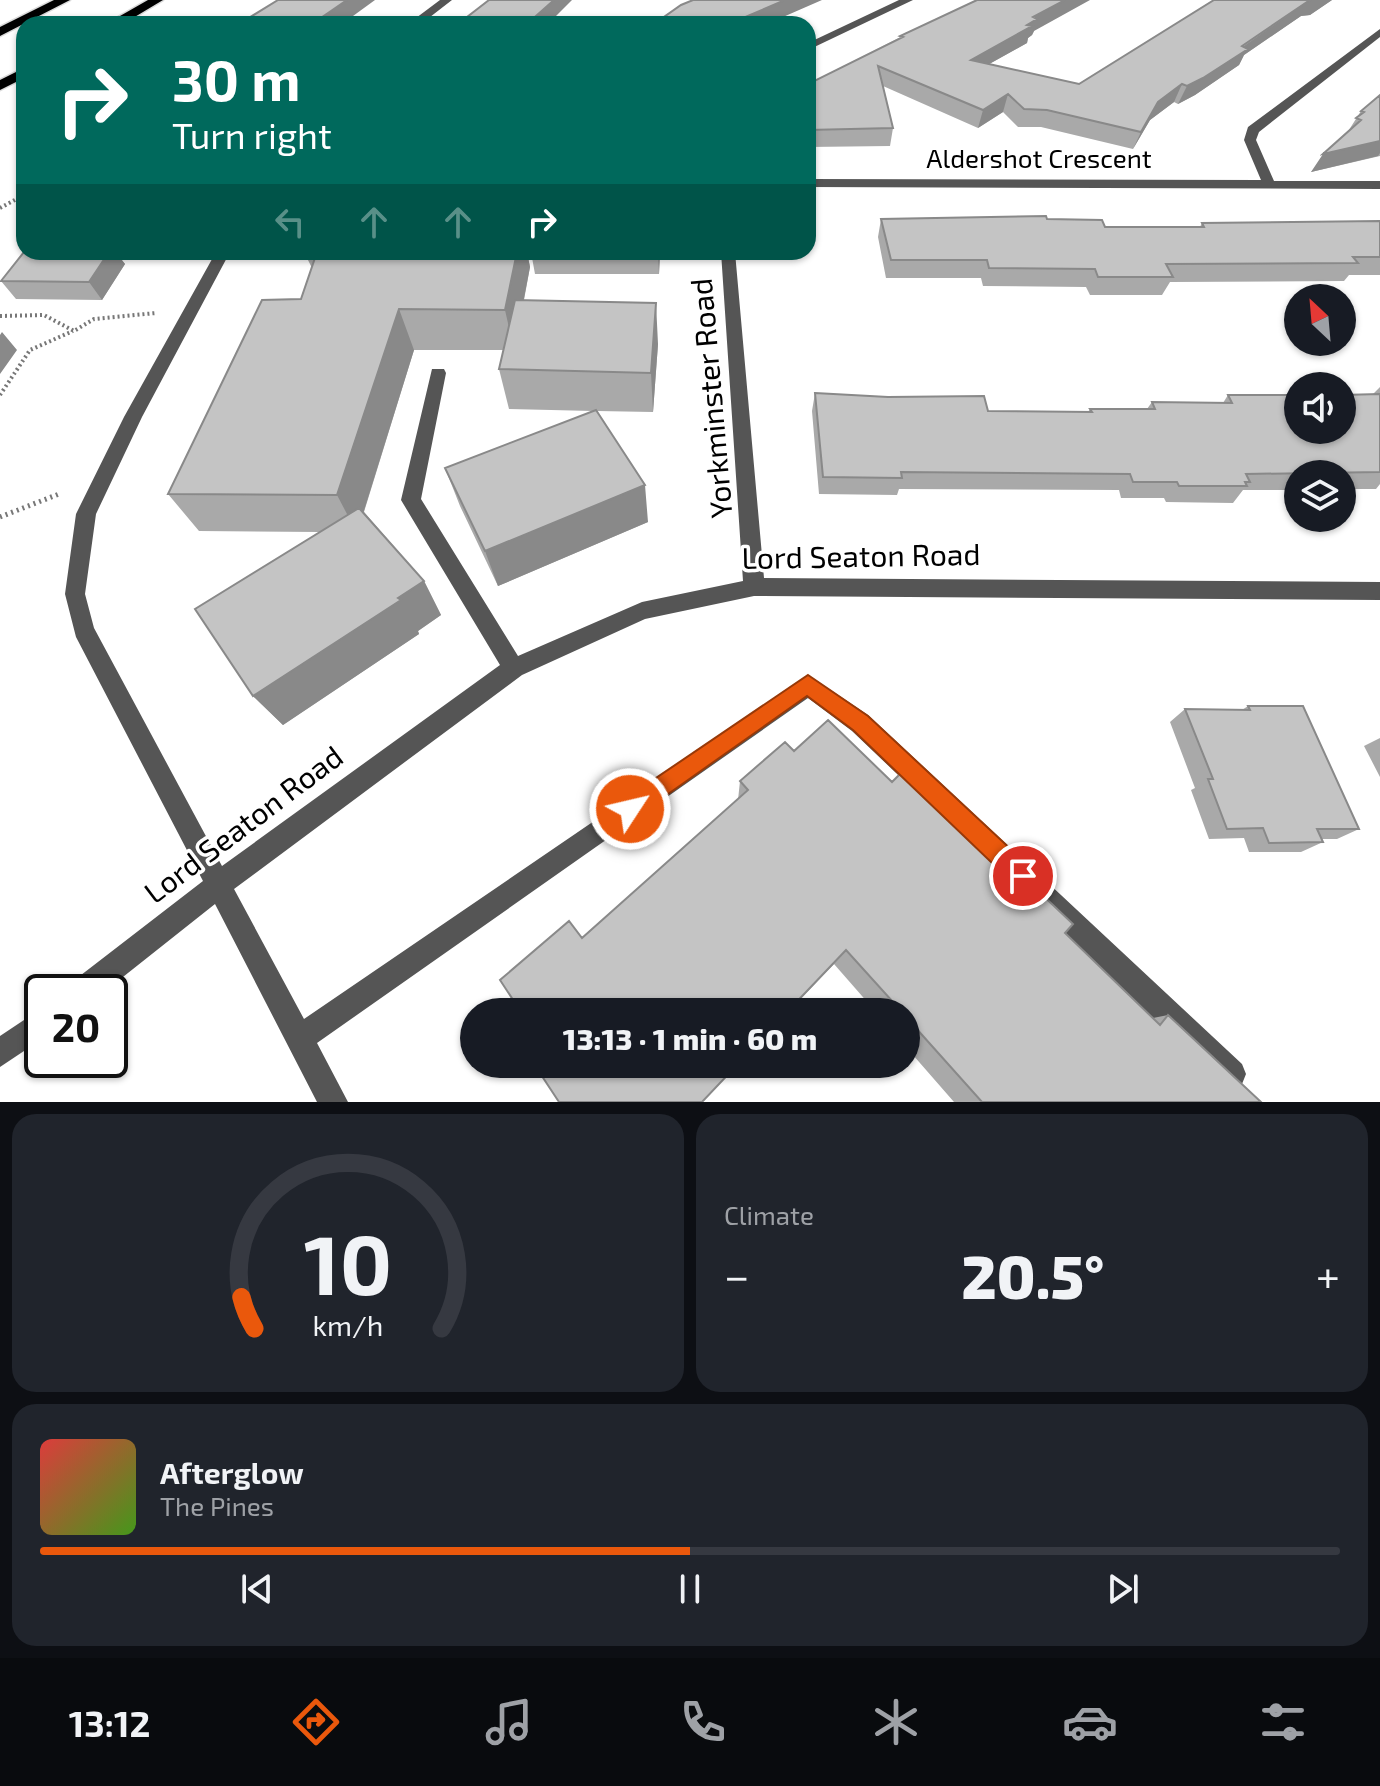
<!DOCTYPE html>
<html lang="en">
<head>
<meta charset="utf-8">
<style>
	:root { --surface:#171b24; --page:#20242c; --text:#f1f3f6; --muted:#9ea1a6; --line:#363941; --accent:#ea580c }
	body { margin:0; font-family:"Exo 2",sans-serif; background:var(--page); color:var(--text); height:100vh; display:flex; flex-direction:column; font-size:30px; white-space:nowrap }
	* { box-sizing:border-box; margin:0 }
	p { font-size:26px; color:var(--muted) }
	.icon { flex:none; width:44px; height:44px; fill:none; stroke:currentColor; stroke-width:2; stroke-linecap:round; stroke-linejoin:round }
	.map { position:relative; height:1102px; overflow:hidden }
	.details { display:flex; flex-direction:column; gap:12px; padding:12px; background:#0d0f14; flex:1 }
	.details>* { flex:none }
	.top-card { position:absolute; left:16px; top:16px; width:800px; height:244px; border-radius:24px; box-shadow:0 2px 6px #0004; background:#00695c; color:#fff; overflow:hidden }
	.needle { width:52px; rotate:334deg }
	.buttons { position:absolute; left:1284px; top:284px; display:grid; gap:16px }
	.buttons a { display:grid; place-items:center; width:72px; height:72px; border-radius:50%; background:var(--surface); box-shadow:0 2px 6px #0004; font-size:40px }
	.speed { position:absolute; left:24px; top:974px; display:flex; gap:16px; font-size:40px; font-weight:700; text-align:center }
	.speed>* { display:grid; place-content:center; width:104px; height:104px; border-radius:50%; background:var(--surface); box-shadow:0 2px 6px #0004; line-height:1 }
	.speed .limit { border:4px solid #111; border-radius:12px; background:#fff; color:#111 }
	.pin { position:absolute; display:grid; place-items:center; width:68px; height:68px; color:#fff; margin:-34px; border:4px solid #fff; border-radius:50%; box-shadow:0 2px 8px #0007 }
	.me { position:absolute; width:88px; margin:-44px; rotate:55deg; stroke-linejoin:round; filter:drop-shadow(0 0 6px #0008) }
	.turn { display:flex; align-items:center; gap:28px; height:168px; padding:0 24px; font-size:36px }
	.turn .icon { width:104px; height:104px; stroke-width:2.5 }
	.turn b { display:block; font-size:56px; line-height:68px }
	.lanes { display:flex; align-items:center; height:76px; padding:0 24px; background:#0003; justify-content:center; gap:40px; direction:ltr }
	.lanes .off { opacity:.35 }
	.big { font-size:60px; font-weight:800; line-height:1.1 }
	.details .card { flex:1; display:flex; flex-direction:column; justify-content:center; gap:12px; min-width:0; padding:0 28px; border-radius:24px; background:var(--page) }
	.details .dial { align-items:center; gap:0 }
	.dial svg { height:208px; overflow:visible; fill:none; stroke:var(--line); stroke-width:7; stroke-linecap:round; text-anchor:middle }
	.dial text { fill:var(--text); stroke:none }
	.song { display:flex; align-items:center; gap:24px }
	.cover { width:96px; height:96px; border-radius:12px; background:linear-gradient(135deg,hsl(0 70% 55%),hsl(100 70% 35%)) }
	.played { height:8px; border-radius:4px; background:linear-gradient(90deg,var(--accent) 50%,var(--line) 50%) }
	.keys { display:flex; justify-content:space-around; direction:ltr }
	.heat { display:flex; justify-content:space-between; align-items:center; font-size:44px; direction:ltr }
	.details .tiles { flex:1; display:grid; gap:12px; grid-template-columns:1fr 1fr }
	.card:last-child { grid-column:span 2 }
	.trip { position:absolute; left:460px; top:998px; width:460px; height:80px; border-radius:40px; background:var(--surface); box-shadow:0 2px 6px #0004; font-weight:800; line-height:80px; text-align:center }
	.dock { display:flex; height:128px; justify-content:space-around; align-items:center; background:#090b0e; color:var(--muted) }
	.dock .icon { width:56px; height:56px }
	.dock .on { color:var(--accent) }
	.dock b { font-size:36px; color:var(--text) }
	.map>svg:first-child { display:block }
</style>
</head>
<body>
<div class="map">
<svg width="1380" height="1102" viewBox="0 0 1380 1102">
	<rect width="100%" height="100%" fill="#fff"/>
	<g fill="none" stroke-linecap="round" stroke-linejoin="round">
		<g stroke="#dbdbdb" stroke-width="3">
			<path id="highway" d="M54 0H70L0 36V27Z
				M148 0H163L123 24H106Z
				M24 68V78L0 90V80Z"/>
		</g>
		<path stroke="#777" stroke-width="4" stroke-dasharray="2 3" stroke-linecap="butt" d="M0 208 24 195
			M0 316 44 315 74 331 94 319 156 313
			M0 395 30 350 73 331"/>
		<path stroke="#777" stroke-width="5" stroke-dasharray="2 4" stroke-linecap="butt" d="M0 517 59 494"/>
		<path fill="#555" fill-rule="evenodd" d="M440 0H452L421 24H408Z
			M899 0H913L808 50V43Z
			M1380 29V37L1259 132 1256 140 1274 181H1380V189L808 187V179L1261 180 1244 140 1248 127Z
			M216 252H230L142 417 96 514 85 594 94 628 222 866 500 665 401 500 432 369H444L446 373 421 499 518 656 642 602 743 581 721 252H735L764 578 1380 582V600L754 596 645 619 522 675 234 889 304 1019 808 675 868 715 1242 1064 1246 1074 1242 1084 1232 1088 1222 1084 852 731 808 698 317 1043 348 1102H317L215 904 104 992H68L72 982 203 881 76 637 65 594 76 514 124 417Z
			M42 1008V1039L0 1067V1036Z"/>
		<use href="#highway" fill="#000" fill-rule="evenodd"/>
	</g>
	<path fill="#a9a9a9" d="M1214 0H1332L1310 15 1301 16 1244 55 1239 65 1195 95 1178 104 1174 102 1150 120 1133 149 1041 127H1018L1003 112 978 128 883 86 893 128 890 146 808 147V84L899 38 900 36 1034 31 1032 35 1028 38 1027 43 989 64 1079 84Z
		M1380 95V156L1311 172 1347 133 1361 111Z
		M881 219H1047L1105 227H1200L1202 223 1380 221V275H1349L1344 281 1170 282 1162 295H1090L1086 287 983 286 981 278H886L878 237Z
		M24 252H126L121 259 125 264 102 300 16 299 1 281Z
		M304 252H527L530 267 524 300 658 344 653 412 597 411 648 522 498 586 460 506 445 468 593 411 509 409 499 369 504 350H414L364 512 424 581 441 615 418 631 419 634 283 725 253 696 320 532 199 531 168 494 301 299 312 268Z
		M531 252H660L659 274H535Z
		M1380 387V484L1376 489H1342V474H1298V490H1243L1233 503 1166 502 1164 498H1121L1119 490 899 489 897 495 819 494 812 411 815 393 988 411 1088 412 1090 409H1147L1152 402 1223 403 1228 395 1373 394Z
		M1248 706 1359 829 1337 839H1321L1323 842 1301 852H1249L1244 838 1209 839 1191 790 1195 788 1170 722 1185 709 1242 710Z
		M1380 738V777L1364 746Z
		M794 751 892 782 1009 877 1017 871 1065 933 1153 1018 1168 1015 1261 1102H954L906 1047V1012H876L834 964 788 1012H521L582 938 738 800 740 781Z"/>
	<path fill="#898989" d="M347 0H375L342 24H312Z
		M554 0H572L548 24H527Z
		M785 0H822L767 24H729Z
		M1065 0H1090L1034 31 1032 35 1028 38 1027 43 966 77 971 60 1027 25 1033 17Z
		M1310 0H1332L1310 15 1301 16 1244 55 1239 65 1195 95 1178 104 1187 86Z
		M1182 84 1174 102 1150 120 1133 149 1141 132 1158 102Z
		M1008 94 1003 112 978 128 983 110Z
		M1380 141V153L1378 156 1311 172 1323 154Z
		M109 252H126L121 259 125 264 102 300 89 282Z
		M517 252H527L530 267 514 350 505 310Z
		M658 252H660L659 274Z
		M656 303 658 344 653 412 651 373Z
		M399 309 414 350 357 533 337 495Z
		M2 332 17 350 0 374V335Z
		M645 485 648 522 498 586 485 551Z
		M424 581 441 615 418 631 419 634 283 725 253 696Z"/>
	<path fill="#c4c4c4" stroke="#898989" stroke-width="2" d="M278 0H347L312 24H239Z
		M489 0H554L527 24H458Z
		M693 0H785L729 24H654L681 5Z
		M977 0H1065L1033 17 1037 19 1027 25 1032 26 971 60 1079 84 1214 0H1310L1242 46 1248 49 1203 78 1187 86 1182 84 1158 102 1141 132 1047 110 1024 109 1008 94 983 110 878 66 893 128 808 130V84L903 37 900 36Z
		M1380 95V141L1323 154 1361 120 1356 118 1364 112 1361 111Z
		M1046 216 1047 219 1102 220 1105 227H1204L1202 223 1380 221V257H1353L1358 263 1166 264 1173 277H1098L1095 269 989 268 987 260H891L881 219Z
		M24 252H109L89 282 1 281Z
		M317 252H517L505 310 399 309 337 495 168 494 262 300 301 299Z
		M515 300 656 303 651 373 499 369Z
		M815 393 888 397 984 396 988 411 1092 412 1090 409H1155L1152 402 1232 403 1228 395H1298V430H1342V395L1380 394V472L1246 474 1250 482H1245L1247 486H1179L1177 482H1133L1130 474 901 472 902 478 823 477Z
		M596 410 645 485 485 551 445 468Z
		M359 508 424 581 398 598 401 600 253 696 195 609Z
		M1248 706H1303L1359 829H1317L1323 842 1269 843 1263 828 1227 829 1208 779H1213L1185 709 1250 710Z
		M828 720 892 782 901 773 1010 878 1017 871 1073 924 1065 933 1160 1025 1168 1015 1261 1102H982L906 1017V1012H902L846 950 787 1012H521L500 980 569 921 582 938 748 790 740 781 785 742 794 751Z
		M534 1064H738L702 1102H559Z"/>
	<path fill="#ea580c" stroke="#983908" stroke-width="2" d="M808 675 868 716 1031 868 1034 876 1031 885 1023 888 1015 885 853 730 807 696 637 816 630 820 622 816 618 809 622 801Z"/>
	<g text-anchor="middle" stroke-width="7" stroke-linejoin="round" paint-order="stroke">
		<g font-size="26" fill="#000" stroke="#fff">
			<text x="1039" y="168">Aldershot Crescent</text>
		</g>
		<g font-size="30" fill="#000" stroke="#fff">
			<text transform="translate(712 398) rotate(-95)" y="10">Yorkminster Road</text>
			<text transform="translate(861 557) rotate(-1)" y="10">Lord Seaton Road</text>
			<text transform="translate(244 825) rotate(-37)" y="10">Lord Seaton Road</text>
		</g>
	</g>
</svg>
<div class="buttons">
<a><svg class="needle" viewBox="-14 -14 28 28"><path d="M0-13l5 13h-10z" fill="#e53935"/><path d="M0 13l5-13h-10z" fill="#9ea1a6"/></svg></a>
<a><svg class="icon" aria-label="sound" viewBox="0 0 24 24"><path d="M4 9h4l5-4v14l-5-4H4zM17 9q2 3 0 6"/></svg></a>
<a><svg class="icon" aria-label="layers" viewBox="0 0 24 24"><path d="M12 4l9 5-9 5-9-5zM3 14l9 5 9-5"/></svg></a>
</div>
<div class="speed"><div class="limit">20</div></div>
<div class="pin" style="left:1023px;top:876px;background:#d93025"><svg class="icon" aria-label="arrive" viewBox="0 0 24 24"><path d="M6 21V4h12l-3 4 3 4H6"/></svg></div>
<svg class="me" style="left:630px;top:809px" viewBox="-20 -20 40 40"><circle r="17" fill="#ea580c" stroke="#fff" stroke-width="3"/><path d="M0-11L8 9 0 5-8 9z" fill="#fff"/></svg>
<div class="trip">13:13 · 1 min · 60 m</div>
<div class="top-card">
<div class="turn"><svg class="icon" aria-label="right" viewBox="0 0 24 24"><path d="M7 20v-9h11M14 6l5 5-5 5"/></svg><div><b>30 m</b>Turn right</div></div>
<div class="lanes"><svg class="icon off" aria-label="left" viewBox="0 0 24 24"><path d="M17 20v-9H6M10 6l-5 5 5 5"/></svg><svg class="icon off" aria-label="ahead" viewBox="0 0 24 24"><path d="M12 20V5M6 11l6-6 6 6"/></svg><svg class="icon off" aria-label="ahead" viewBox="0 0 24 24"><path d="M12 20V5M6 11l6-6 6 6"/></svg><svg class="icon" aria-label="right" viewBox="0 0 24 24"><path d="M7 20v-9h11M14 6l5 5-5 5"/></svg></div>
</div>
</div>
<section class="details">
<div class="tiles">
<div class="card dial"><svg viewBox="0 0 100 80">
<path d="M14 69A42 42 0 1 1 86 69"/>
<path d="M14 69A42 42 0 0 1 9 57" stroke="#ea580c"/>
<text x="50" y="56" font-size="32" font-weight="700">10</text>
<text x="50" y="72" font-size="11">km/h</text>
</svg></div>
<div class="card"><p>Climate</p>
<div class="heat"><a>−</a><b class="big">20.5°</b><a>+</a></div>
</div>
<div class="card">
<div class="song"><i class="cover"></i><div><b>Afterglow</b><p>The Pines</p></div></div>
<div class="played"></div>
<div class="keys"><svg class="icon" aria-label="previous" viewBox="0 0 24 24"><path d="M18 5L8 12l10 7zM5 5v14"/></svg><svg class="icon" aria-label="pause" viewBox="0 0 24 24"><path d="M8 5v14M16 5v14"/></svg><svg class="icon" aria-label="next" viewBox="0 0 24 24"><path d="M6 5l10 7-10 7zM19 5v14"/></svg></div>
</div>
</div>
</section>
<nav class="dock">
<b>13:12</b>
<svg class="icon on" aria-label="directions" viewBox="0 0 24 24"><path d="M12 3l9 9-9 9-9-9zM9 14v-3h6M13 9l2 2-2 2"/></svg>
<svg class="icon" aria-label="music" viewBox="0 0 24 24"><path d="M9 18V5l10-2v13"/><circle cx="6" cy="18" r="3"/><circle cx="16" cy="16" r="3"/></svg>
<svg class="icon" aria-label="phone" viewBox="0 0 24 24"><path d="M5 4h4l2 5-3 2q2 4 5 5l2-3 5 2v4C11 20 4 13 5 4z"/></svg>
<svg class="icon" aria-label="climate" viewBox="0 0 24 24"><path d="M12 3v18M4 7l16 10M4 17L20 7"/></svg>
<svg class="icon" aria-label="car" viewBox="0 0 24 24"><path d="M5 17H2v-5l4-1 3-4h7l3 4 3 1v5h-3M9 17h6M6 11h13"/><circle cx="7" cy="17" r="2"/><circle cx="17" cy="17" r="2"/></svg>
<svg class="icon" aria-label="filters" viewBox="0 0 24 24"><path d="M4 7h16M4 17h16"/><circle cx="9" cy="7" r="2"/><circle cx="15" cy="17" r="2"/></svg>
</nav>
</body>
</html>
